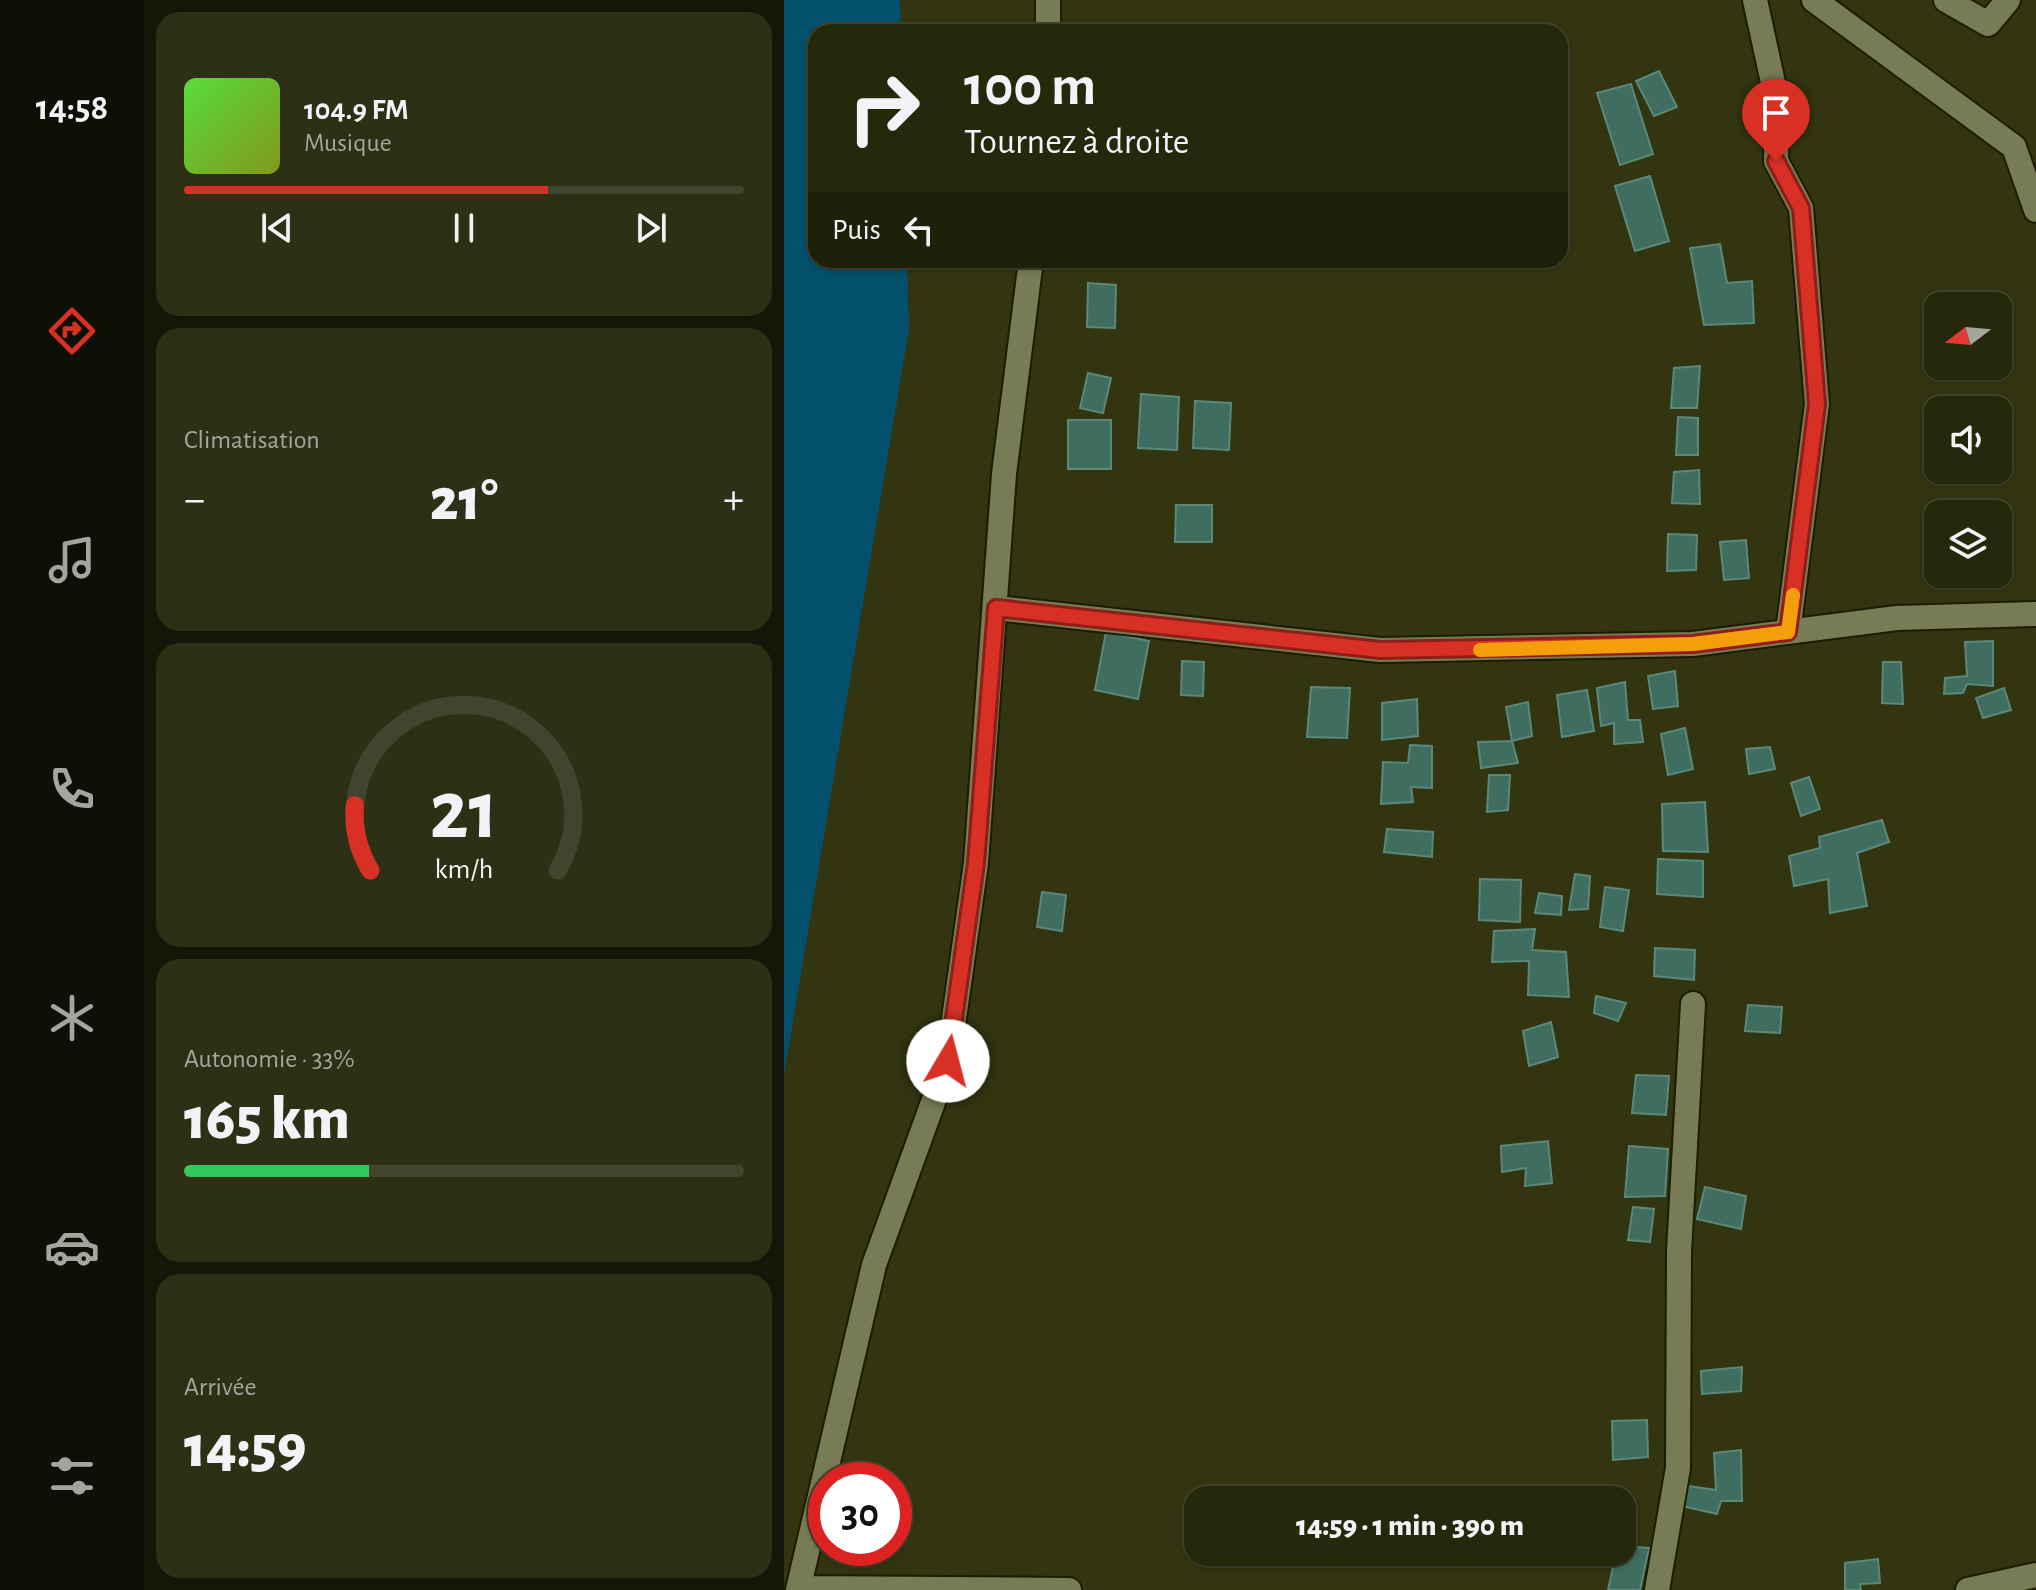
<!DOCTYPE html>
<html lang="fr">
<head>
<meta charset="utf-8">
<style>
	:root { --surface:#26280c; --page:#2e3015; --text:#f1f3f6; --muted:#a4a69d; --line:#42442d; --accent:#d93025 }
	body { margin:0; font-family:"Alegreya Sans",sans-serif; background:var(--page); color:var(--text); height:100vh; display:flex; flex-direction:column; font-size:30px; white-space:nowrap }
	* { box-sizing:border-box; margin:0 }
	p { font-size:26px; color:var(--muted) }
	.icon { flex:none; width:44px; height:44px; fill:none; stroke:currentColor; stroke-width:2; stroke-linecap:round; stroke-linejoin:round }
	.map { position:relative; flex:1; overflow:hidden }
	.drawer { display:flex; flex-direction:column; gap:12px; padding:12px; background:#151607; width:640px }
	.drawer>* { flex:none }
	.hud { position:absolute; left:24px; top:24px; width:760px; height:244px; border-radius:24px; box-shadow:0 2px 6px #0004,0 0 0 2px var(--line); background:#26280c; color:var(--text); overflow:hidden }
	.needle { width:52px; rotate:254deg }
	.tools { position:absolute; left:1140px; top:292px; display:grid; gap:16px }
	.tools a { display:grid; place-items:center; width:88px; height:88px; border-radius:16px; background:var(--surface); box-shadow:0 2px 6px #0004,0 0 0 2px var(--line); font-size:40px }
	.speed { position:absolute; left:24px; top:1462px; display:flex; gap:16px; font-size:40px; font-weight:700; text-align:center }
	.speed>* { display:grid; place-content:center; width:104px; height:104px; border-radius:50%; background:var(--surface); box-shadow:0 2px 6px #0004,0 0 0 2px var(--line); line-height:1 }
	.speed .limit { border:12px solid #d22; background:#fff; color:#111 }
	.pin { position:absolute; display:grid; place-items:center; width:68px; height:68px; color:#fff; margin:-82px -34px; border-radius:50% 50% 50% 0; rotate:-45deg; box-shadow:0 0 8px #0007 }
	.pin .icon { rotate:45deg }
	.me { position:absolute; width:88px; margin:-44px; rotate:8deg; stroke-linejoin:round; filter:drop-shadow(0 0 6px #0008) }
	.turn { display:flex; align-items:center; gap:28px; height:168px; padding:0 24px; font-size:36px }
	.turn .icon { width:104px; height:104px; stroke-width:2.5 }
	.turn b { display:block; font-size:56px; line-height:68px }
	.then { display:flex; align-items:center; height:76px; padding:0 24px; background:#0003; gap:16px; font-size:30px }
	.big { font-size:60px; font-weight:800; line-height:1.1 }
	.drawer .tile { flex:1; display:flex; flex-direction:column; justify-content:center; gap:12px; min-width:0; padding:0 28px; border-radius:24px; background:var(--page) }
	.drawer .dial { align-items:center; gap:0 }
	.dial svg { height:208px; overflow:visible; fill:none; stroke:var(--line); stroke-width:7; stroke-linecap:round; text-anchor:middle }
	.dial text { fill:var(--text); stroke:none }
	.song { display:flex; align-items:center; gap:24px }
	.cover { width:96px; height:96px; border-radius:12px; background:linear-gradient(135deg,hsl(110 70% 55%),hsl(70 70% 35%)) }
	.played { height:8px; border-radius:4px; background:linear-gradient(90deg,var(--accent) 65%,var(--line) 65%) }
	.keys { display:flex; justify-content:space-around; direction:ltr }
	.heat { display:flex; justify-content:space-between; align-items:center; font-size:44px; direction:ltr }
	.charge { height:12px; border-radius:6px; background:linear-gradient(90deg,#34c759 33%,var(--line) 0) }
	.trip { position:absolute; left:400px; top:1486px; width:452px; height:80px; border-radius:24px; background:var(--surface); box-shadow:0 2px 6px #0004,0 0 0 2px var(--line); font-weight:800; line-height:80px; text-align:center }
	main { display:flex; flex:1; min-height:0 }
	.tabs { display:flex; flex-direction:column; width:144px; justify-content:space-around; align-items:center; background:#0f1005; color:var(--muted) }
	.tabs .icon { width:56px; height:56px }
	.tabs .selected { color:var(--accent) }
	.tabs b { font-size:36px; color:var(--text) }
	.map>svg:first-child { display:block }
</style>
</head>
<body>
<main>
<nav class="tabs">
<b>14:58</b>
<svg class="icon selected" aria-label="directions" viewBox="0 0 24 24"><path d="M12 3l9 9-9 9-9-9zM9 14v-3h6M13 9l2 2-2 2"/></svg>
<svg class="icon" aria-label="music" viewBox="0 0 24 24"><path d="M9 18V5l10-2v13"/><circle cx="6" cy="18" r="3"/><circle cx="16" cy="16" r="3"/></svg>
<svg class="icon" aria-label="phone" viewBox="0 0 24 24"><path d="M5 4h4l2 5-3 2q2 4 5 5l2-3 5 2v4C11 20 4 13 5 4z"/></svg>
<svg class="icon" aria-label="climate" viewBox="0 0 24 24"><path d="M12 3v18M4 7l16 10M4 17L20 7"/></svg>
<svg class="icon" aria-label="car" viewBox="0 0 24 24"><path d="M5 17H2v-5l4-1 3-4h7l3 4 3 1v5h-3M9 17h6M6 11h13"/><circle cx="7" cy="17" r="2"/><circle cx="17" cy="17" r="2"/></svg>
<svg class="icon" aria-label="filters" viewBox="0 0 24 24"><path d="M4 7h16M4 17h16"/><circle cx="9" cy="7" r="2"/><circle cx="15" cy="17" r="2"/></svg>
</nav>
<section class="drawer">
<div class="tile">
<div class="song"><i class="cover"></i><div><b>104.9 FM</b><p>Musique</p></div></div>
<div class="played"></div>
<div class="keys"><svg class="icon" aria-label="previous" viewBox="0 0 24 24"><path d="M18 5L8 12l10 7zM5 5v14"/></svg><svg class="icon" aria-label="pause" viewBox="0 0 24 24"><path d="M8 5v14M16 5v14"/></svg><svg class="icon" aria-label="next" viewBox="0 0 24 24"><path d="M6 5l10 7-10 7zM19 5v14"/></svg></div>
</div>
<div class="tile"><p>Climatisation</p>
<div class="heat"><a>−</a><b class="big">21°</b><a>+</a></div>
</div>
<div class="tile dial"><svg viewBox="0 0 100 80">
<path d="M14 69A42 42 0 1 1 86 69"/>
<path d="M14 69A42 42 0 0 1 8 44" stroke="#d93025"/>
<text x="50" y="56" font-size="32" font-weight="700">21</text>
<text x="50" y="72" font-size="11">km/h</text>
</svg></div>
<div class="tile"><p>Autonomie · 33%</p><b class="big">165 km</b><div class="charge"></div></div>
<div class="tile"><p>Arrivée</p><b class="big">14:59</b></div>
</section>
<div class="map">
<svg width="1252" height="1590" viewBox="0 0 1252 1590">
	<rect width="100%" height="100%" fill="#333510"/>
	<path fill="#03506d" d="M0 0H116L117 32H32V260H123L125 329 0 1075Z"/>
	<path fill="#3f6d5f" stroke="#5a897a" stroke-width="2" d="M875 71 893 107 870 116 852 81Z
		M847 84 869 154 836 165 813 93Z
		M866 176 885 241 851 251 831 186Z
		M936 244 943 283 968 281 970 323 920 325 906 248Z
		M304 283 332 285 331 328 303 327Z
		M916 366 913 408H887L890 368Z
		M304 373 327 378 319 413 296 408Z
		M357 394 395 397 393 450 354 448Z
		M411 401 447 403 445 450 409 448Z
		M894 417 914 418V455H892Z
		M284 420H327V469H284Z
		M915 470 916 504 888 503 890 472Z
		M392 505H428V542H391Z
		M884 534 913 535 912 570 883 571Z
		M962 540 965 578 940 580 936 542Z
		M322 632 365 641 354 699 311 690Z
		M1209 641V686L1183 684 1179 693 1160 694 1161 678 1183 676 1181 642Z
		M398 661 420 662 419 696 397 695Z
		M1099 662H1117L1119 704 1098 703Z
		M891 671 894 706 869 709 864 676Z
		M841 682 844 720H856L859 742 830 744V723L817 726 813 688Z
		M527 687 566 688 563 738 523 737Z
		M1220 688 1227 710 1199 718 1192 698Z
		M803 690 810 731 778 737 773 695Z
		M633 699 634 736 598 740V703Z
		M744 702 748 736 728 741 722 707Z
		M901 728 909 769 884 775 877 734Z
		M728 741 734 763 697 768 694 742Z
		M626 745 648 746V788L627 787 629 802 597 804 599 762 624 763Z
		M986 747 991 769 965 774 962 749Z
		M705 775H726L724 810 703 812Z
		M1025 777 1036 809 1017 816 1007 783Z
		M921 802 924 852 879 851 878 804Z
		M1098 820 1105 842 1073 853 1083 906 1046 913 1044 879 1010 886 1005 856 1036 848 1035 837Z
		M603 829 649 832 648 857 600 852Z
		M874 859 919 861V897L873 894Z
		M791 874 806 876 804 909 785 910Z
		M696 879 737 880 736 922 695 920Z
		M821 887 845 890 839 931 816 927Z
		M258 892 282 895 278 931 253 927Z
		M755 893 778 896 777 915 751 913Z
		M751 929 748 950 782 952 785 997 744 995 745 961 708 962 710 931Z
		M871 948 911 950 910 980 870 976Z
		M812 996 842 1003 834 1021 810 1013Z
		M964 1005 998 1007 996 1033 961 1031Z
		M767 1022 774 1057 745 1066 739 1031Z
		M852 1075 885 1076 882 1115 848 1113Z
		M764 1141 768 1183 741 1186 742 1168 718 1172 717 1146Z
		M845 1146 884 1149 881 1196 841 1197Z
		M921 1187 962 1196 957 1229 913 1219Z
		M849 1207 870 1209 866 1242 844 1240Z
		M958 1367 957 1391 918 1394 917 1371Z
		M863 1420 864 1457 829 1460 828 1421Z
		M957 1450 958 1501H937L933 1514 898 1506 905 1486 932 1490 930 1453Z
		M838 1546 865 1548 856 1590H824L829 1567 817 1565 819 1552H838Z
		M777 1552H803L800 1565 776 1561Z
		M1094 1559 1096 1583 1076 1584 1077 1590H1061V1563Z"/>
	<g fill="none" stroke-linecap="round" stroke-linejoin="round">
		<g stroke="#1b1c02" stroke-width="28">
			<path id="minor" d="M264 0V32
				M971 0 993 101 992 161 1017 208 1033 404 1004 632
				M1030 0 1230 147 1252 210
				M1162 0 1204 24 1224 0
				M212 608 596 650 909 644 1113 618 1252 614
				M15 1588 285 1590
				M14 1590 90 1265 164 1061 192 863 220 474 247 260
				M873 1590 894 1468 895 1251 909 1004
				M1184 1590 1252 1575"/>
		</g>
		<use href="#minor" stroke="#787c55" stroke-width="24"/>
	</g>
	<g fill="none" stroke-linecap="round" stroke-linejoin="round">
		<g stroke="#8d1f18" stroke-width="20">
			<path id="route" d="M164 1061 192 863 212 608 596 650 909 644 1004 632 1033 404 1017 208 992 161"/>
		</g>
		<use href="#route" stroke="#d93025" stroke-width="14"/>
		<path stroke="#f59e0b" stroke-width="14" d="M696 650 909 644 1004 632 1009 595"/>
	</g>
</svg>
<div class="tools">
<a><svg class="needle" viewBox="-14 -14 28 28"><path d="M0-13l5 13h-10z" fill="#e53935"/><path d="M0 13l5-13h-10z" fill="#a4a69d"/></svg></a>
<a><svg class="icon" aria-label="sound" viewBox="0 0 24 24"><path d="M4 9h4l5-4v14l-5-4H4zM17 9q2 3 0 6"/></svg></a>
<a><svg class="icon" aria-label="layers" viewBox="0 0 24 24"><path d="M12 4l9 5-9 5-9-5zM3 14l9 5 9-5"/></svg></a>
</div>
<div class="speed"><div class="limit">30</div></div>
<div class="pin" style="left:992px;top:161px;background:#d93025"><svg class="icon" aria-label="arrive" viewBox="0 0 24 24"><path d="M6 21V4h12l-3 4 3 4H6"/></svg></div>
<svg class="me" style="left:164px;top:1061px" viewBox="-20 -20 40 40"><circle r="19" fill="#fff"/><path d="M0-13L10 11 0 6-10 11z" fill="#d93025"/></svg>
<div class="trip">14:59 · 1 min · 390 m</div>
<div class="hud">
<div class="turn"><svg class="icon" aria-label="right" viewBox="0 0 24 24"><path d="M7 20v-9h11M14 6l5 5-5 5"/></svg><div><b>100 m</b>Tournez à droite</div></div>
<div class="then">Puis<svg class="icon" aria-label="left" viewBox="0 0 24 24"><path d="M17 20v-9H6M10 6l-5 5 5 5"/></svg></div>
</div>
</div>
</main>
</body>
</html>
